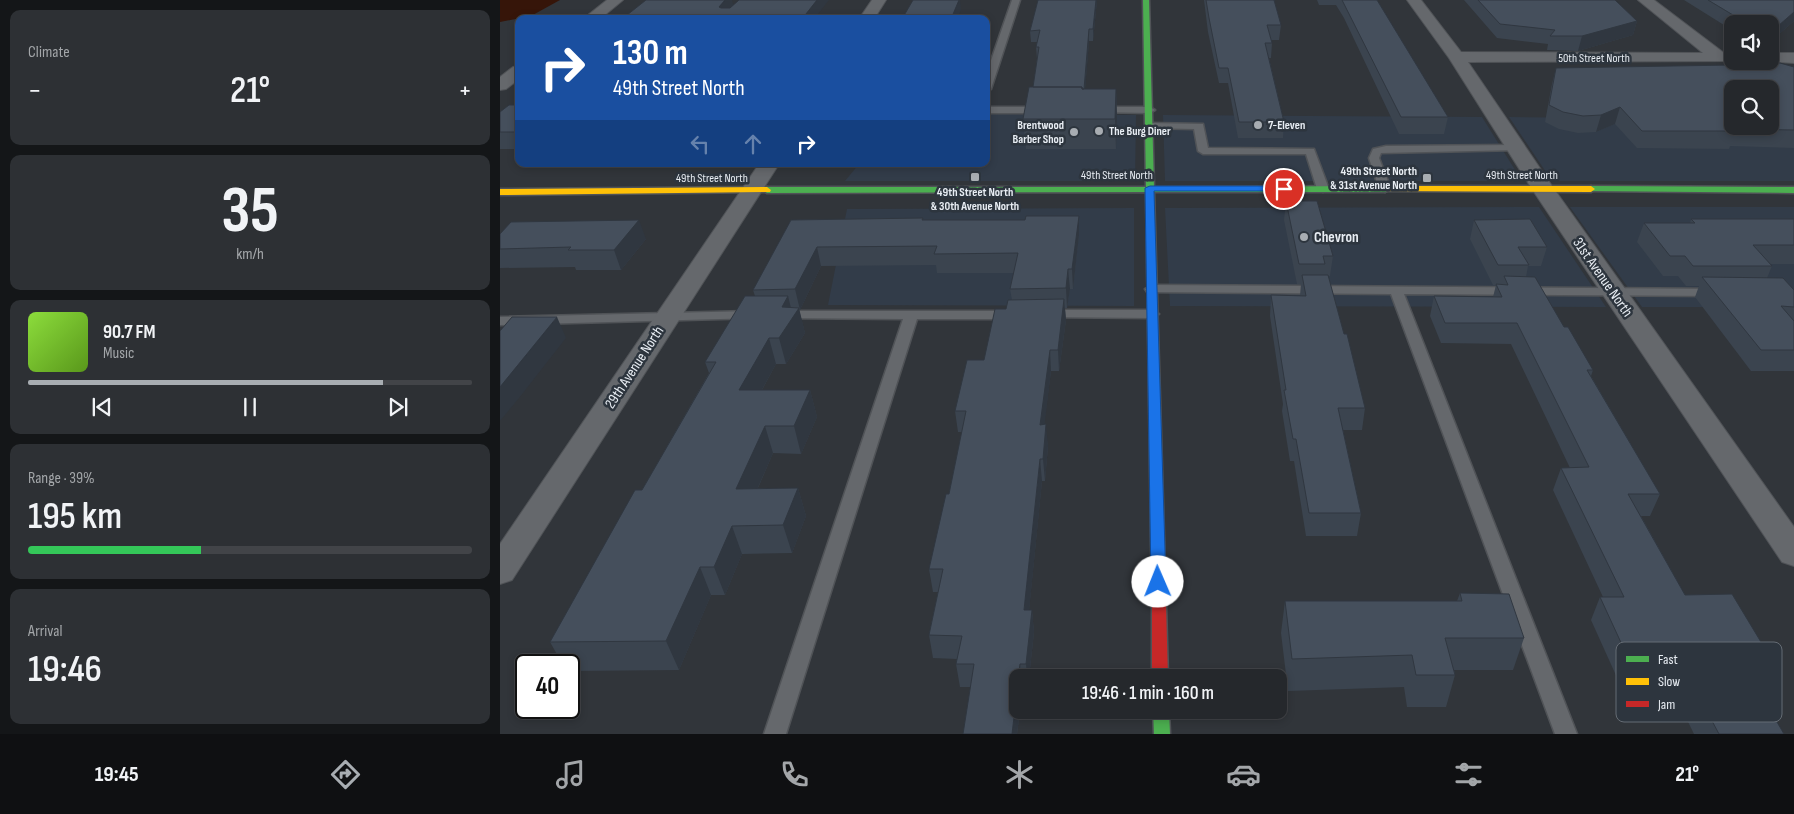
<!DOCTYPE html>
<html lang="en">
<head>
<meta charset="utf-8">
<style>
	:root { --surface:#25282c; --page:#2d3034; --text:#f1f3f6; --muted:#a3a6a9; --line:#424448; --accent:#a8adb2 }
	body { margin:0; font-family:"Sofia Sans Condensed",sans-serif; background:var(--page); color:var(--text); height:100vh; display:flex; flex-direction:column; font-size:19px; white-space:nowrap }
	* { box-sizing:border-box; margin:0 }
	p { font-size:16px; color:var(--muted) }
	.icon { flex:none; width:28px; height:28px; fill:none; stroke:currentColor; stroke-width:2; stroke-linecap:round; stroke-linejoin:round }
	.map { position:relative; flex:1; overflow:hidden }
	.side { display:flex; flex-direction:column; gap:10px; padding:10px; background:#141618; width:500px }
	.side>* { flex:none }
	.top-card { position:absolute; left:15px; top:15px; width:475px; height:152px; border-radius:10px; box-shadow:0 2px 8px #0003,0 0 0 1px var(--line); background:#1a4fa0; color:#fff; overflow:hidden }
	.buttons { position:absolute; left:1224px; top:15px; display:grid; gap:10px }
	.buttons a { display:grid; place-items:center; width:55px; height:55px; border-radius:10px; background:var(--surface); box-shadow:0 2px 8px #0003,0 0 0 1px var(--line); font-size:25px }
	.speed { position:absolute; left:15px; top:654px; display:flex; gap:10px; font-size:25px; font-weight:700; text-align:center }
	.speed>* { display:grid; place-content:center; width:65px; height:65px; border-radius:50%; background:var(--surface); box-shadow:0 2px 8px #0003,0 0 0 1px var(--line); line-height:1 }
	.speed .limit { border:2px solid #111; border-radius:8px; background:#fff; color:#111 }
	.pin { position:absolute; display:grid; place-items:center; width:42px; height:42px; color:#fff; margin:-21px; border:2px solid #fff; border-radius:50%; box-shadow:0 1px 5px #0007 }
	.me { position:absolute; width:55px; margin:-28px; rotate:359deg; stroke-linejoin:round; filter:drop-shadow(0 0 4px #0008) }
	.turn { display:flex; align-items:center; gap:18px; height:105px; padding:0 15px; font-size:22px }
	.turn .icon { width:65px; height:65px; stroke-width:2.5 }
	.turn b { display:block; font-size:35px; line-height:42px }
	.lanes { display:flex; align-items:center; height:48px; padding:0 15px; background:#0003; justify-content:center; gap:25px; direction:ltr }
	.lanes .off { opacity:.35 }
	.big { font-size:38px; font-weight:600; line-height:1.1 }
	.side .widget { flex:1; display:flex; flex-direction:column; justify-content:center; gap:8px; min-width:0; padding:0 18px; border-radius:10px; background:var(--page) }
	.side .dial { align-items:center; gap:0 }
	.dial b { font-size:65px; line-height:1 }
	.song { display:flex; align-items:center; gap:15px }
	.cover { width:60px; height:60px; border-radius:8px; background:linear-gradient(135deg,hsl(90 70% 55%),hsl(90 70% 35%)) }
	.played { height:5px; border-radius:2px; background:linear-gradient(90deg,var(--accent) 80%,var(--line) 80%) }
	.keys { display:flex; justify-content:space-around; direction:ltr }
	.heat { display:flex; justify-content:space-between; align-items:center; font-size:28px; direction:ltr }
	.charge { height:8px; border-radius:4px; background:linear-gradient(90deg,#34c759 39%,var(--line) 0) }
	.trip { position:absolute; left:509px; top:669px; width:278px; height:50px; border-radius:10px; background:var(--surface); box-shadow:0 2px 8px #0003,0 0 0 1px var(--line); font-weight:600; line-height:50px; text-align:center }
	.menu { display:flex; height:80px; justify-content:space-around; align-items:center; background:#0f1012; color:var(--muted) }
	.menu .icon { width:35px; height:35px }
	.menu .selected { color:var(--accent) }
	.menu b { font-size:22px; color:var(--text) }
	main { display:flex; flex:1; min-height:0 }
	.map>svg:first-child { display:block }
</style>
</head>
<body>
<main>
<section class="side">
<div class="widget"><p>Climate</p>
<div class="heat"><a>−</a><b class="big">21°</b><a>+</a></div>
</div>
<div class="widget dial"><b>35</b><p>km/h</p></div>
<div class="widget">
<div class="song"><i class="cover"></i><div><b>90.7 FM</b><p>Music</p></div></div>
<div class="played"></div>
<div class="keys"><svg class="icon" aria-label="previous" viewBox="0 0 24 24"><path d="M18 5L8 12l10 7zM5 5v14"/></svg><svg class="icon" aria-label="pause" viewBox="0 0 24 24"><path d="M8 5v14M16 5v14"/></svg><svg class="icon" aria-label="next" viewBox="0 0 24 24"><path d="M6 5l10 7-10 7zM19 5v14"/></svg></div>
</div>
<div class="widget"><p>Range · 39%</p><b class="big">195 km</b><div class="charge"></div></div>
<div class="widget"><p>Arrival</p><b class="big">19:46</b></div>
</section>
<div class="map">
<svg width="1294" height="734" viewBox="0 0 1294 734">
	<rect width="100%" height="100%" fill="#31353a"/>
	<path fill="#323c49" d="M486 114 636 115 635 181H345L359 164H486Z
		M663 115 982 117 1022 181H665Z
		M1009 117 1232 119V126H1270L1294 130V181H1052Z
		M1039 207 1106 307 670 306 665 208Z
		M1070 207H1294V307H1142Z
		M634 208V306L328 305 347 209Z"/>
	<path fill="#361509" d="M0 0H60L31 16 0 22Z"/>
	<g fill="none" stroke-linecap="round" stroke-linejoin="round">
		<g stroke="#505357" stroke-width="3">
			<path id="lane" d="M512 0H520L491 89 486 92V75Z
				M486 107H545L550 110 545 113H486Z
				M598 107H650L655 110 650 113 594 112 593 110Z
				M649 123 703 124 708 148 814 149 829 189 823 192 817 189 806 154H703L698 151 694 129 645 128 644 126Z
				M1015 145 1019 146 1020 148 1019 150 881 153 879 158 891 189 885 192 879 189 869 158 873 149 886 146Z
				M652 285 1223 289 1225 292 1218 296 904 294 1077 734H1055L891 294 647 292 645 289Z
				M546 310H652L659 314 652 318 541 317 539 314Z
				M253 311 260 315 258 318 0 325V317Z
				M281 311H513L520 315 513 319H417L286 734H264L403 319 276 318 274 315Z"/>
		</g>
		<g stroke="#505357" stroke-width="2">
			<path id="street" d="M107 0H123L100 19H83Z
				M372 0H386L374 19H359Z
				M907 0H921L961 52 1203 53 1138 0H1154L1224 53H1232V61H1238L968 62 1052 186 1294 527V566L1282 562 1032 189 949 58Z
				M1270 53H1294V63L1264 61H1270Z
				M19 66V79L6 89 0 90V77L13 67Z
				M259 164H279L12 580 0 584V544Z"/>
		</g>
		<g stroke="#505357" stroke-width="3">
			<path id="fast" d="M643 0H649L654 187 885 186 889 189 885 192H654L666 606 664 610 659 612 654 610 652 606 646 192 267 193 263 190 267 187H646Z
				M1091 186 1294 187V193L1088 191 1087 189Z
				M653 710H669L670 734H654Z"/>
		</g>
		<g stroke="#505357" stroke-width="3">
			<path id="slow" d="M885 186H1091L1095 189 1091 192 882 191 881 189Z
				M267 187 271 190 270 192 0 195V189Z"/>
		</g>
		<g stroke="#505357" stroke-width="3">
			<path id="jam" d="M659 600 664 602 666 606 668 678H652V606L654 602Z"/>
		</g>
		<use href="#lane" fill="#65686c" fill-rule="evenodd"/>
		<use href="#street" fill="#65686c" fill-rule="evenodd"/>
		<use href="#fast" fill="#4caf50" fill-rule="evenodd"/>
		<use href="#slow" fill="#ffc107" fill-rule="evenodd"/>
		<use href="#jam" fill="#c62828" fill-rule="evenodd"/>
	</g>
	<path fill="#3b444f" d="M538 0H597L593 41H589L585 89H616L617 118 616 149H526L523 119 533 87 537 59 536 47 537 42H531L530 31Z
		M704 0H774L781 25 779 40H771L772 43 771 58H769L784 122 783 138H738L728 83H719L708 32Z
		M817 0H877L948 117 944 134H899L844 18 836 5H819Z
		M964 0H1115L1137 21 1133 35 1078 51 1047 50 1048 44 997 38Z
		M1184 0H1294V21L1270 42V24H1232V30Z
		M1229 64 1294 67V148L1230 146 1229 149 1137 148 1115 124 1096 132 1078 133 1059 129 1045 122 1052 84 1056 68 1229 66Z
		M19 105V149H0V112Z
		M786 201 833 256 830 276H828L844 334 865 408 862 430H843L861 513 857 536H806L794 461H790L782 411 783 404 770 316 771 295 800 296 801 284H797L784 220Z
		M423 218V220L579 235 573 289H570L567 308H565L566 320 559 371H551L544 424 548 446 545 481H542L529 610H532L534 632 529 678H518V710H520L517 734 470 687H460L456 664 457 659 433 658 429 635 438 592H433L429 569 449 494 462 432H458L455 411 484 360 506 309 512 300 510 289 514 273H437L436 265 321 266 300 310H299L305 333 286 364H276L262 390H310L317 417 301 454 273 453 258 488H298L306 516 292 553 242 554 225 595H211L179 670 69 671V665H63L50 642 142 490 209 373 205 362 255 296 253 290 291 220Z
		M1191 219H1294V264H1270L1272 266 1267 278 1294 290V371H1251L1195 297 1199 286H1186L1178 276H1163L1137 242 1144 223H1190Z
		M974 220 1047 247 1041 266H1028L1026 277 1064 327 1093 370 1091 376 1160 494 1150 516H1141L1185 595 1270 657 1257 679H1252L1284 734H1194L1168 681 1119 682 1091 620 1100 597H1103L1053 490 1061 468H1070L1011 344 941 343 930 316 934 296 993 297 996 285H993L970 239Z
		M0 234 146 239 121 270H76L75 267 0 268Z
		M960 593 1024 638 1013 670H954L955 675 946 707H907L904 687 788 691 781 633 785 601H957Z"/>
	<path fill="#303740" d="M225 0H232L234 7 222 19 219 7Z
		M317 0H329L314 19H302Z
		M459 0H460L461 10 457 19H451Z
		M596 0H597L593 41V29Z
		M1294 12V21L1270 42V33Z
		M1137 21 1133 35 1078 51 1082 36Z
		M589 29V41L584 105V92Z
		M616 89 617 118 616 149 615 119Z
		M1120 107 1115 124 1096 132 1101 115Z
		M579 216V235L573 289 572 269Z
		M139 220 146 239 121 270 114 250Z
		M317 247 321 266 300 310 295 289Z
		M568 269 570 289 567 308 566 288Z
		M288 296 293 316 299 308 305 333 286 364 279 338 282 307Z
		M564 299 566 320 559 371 558 350Z
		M57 317 66 338 19 398 0 421V387Z
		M269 338 276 364 247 417 239 390Z
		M550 350 551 371 542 446 540 425Z
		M310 390 317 417 301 454 294 426Z
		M546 424 548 446 545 481 543 459Z
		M265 426 273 453 245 517 236 489Z
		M540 459 542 481 527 632 524 610Z
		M298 488 306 516 292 553 283 525Z
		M232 526 242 554 225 595 214 567Z
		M200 567 211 595 179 670 166 641Z
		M532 610 534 632 529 678H527L526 664Z
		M520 664 521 678H518Z
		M518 684V710H520L517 734H512Z"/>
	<path fill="#454f5c" stroke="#303740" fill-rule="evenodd" d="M146 0H225L219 7 221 8H230L239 0H317L302 19H122Z
		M413 0H459L451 19H402Z
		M538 0H596L593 29H589L584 89H582V87H533L539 47H536L540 30 530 31Z
		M706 0H774L781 25H767L772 43H765L784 122H739L728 68H719L709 18Z
		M842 0H877L948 117H901Z
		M978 0H1115L1137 21 1082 36H1050L1055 30 1000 24Z
		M1208 0H1294V12L1270 33V24H1248Z
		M1280 63 1294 67V130L1233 129 1236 131H1142L1120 107 1101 115 1083 116 1063 112 1049 105 1056 68 1232 65 1229 64ZM1232 89H1270V126H1232Z
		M529 87H582V89H616L615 119H523Z
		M9 105H19V130L17 132H0V112Z
		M786 201H817L833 256H823L825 264H799Z
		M526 216H579L572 269H568L566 288 510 289 518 253 434 254 437 246 317 247 295 289 253 290 291 220 423 218 422 220H525Z
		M1030 219 1047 247H1018L1029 265H998L974 220Z
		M1191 219H1294V245H1253L1272 266H1193L1185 256H1170L1144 223H1195Z
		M139 220 114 250H68L71 247 0 249V234L11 222Z
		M802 275H828L844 334H847L865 408H838L861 513H809L796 439H793L784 390H786L771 295 806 296Z
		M1004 276 1035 277 1064 327H1068L1093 370H1087L1160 494H1128L1185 595 1232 594 1270 657H1239L1284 734H1219L1179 659 1129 660 1100 597H1124L1061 468 1089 467 1017 323H945L934 296 1002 297 996 284 1008 285Z
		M1202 277 1283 278 1294 290V307L1281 306 1294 321V350H1261Z
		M245 296H288L282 307 299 308 279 338H269L239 390H310L294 426H265L236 489 298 488 283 525 232 526 214 567H200L166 641 50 642 135 490H142L216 362H205Z
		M564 299 558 350H550L540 425 546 424 543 459H540L524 610H532L526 664H520L518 678V684L512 734H463L474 664H456L462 636 429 635 443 569H429L446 494H449L466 411H455L467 360H484L495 309H506L508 300Z
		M12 317H57L0 387V331Z
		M960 593 1009 594 1024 638H945L955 675H916L912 655 792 659 785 601H962Z"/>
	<path fill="#1a73e8" stroke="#114b97" d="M650 186H784L788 189 784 191H654L666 582 663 586 658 587 653 586 651 582 645 188Z"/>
	<g fill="#a8adb2" stroke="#2d353e" stroke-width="2">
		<circle cx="758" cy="125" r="5"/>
		<circle cx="599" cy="131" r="5"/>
		<circle cx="574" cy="132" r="5"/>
		<rect x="470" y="172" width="10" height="10" rx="2.5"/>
		<rect x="922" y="173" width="10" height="10" rx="2.5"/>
		<circle cx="804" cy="237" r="5"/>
	</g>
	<g text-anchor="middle" stroke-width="5" stroke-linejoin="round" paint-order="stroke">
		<g font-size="12" fill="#e8edf3" stroke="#2d353e">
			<text x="1094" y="62">50th Street North</text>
			<text x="617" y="179">49th Street North</text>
			<text x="1022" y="179">49th Street North</text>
			<text x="212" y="182">49th Street North</text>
		</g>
		<g font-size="12" font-weight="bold" fill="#e8edf3" stroke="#2d353e" text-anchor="end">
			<text x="564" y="129">Brentwood<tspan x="564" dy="14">Barber Shop</tspan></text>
			<text x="768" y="129" text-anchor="start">7-Eleven</text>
			<text x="609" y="135" text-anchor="start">The Burg Diner</text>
			<text x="917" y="175">49th Street North<tspan x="917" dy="14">&amp; 31st Avenue North</tspan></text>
			<text x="475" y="196" text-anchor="middle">49th Street North<tspan x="475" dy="14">&amp; 30th Avenue North</tspan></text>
		</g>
		<g font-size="15" font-weight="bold" fill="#e8edf3" stroke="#2d353e" text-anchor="start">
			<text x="814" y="242">Chevron</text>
		</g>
		<g font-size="15" fill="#e8edf3" stroke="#2d353e">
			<text transform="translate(1103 277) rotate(55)" y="5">31st Avenue North</text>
			<text transform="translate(134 367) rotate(-57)" y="5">29th Avenue North</text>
		</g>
	</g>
	<rect x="1116" y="642" width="166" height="80" rx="8" fill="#2d353e" stroke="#656c74" stroke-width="1"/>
	<rect x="1126" y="656" width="23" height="6" fill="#4caf50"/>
	<rect x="1126" y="678" width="23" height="7" fill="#ffc107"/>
	<rect x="1126" y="701" width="23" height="6" fill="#c62828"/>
	<g font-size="14" fill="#e8edf3">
		<text x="1158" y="664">Fast</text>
		<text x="1158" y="686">Slow</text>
		<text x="1158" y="709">Jam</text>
	</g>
</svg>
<div class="buttons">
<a><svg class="icon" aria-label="sound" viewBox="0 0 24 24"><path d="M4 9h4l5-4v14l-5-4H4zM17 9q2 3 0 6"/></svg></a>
<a><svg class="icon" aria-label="search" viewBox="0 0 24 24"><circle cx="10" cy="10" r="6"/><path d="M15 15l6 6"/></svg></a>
</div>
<div class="speed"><div class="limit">40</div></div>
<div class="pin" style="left:784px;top:189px;background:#d93025"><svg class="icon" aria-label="arrive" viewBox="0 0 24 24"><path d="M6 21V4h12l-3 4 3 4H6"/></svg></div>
<svg class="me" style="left:658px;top:582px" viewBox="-20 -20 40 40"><circle r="19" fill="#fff"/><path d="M0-13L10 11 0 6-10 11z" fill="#1a73e8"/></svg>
<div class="trip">19:46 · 1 min · 160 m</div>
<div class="top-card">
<div class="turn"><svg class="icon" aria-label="right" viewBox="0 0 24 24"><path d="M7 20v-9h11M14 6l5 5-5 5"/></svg><div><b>130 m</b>49th Street North</div></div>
<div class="lanes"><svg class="icon off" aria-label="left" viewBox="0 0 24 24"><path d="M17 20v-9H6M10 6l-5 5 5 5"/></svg><svg class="icon off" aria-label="ahead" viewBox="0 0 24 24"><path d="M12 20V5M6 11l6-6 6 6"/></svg><svg class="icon" aria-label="right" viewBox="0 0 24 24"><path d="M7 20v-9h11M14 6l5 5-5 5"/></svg></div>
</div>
</div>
</main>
<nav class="menu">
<b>19:45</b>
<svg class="icon selected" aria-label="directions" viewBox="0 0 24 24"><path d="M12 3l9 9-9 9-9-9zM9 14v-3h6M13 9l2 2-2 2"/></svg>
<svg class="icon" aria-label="music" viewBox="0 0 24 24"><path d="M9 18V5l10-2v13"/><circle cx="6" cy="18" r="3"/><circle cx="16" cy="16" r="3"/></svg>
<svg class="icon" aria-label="phone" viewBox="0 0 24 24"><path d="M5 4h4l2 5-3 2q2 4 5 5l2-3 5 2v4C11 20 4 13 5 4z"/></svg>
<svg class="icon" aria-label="climate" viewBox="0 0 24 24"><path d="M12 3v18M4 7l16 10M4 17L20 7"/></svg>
<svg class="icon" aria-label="car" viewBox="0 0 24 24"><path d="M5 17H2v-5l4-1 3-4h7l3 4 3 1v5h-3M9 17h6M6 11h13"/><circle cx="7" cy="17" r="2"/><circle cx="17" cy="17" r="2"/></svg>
<svg class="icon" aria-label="filters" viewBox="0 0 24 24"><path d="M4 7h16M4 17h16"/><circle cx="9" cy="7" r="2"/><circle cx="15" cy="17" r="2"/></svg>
<b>21°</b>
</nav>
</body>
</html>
